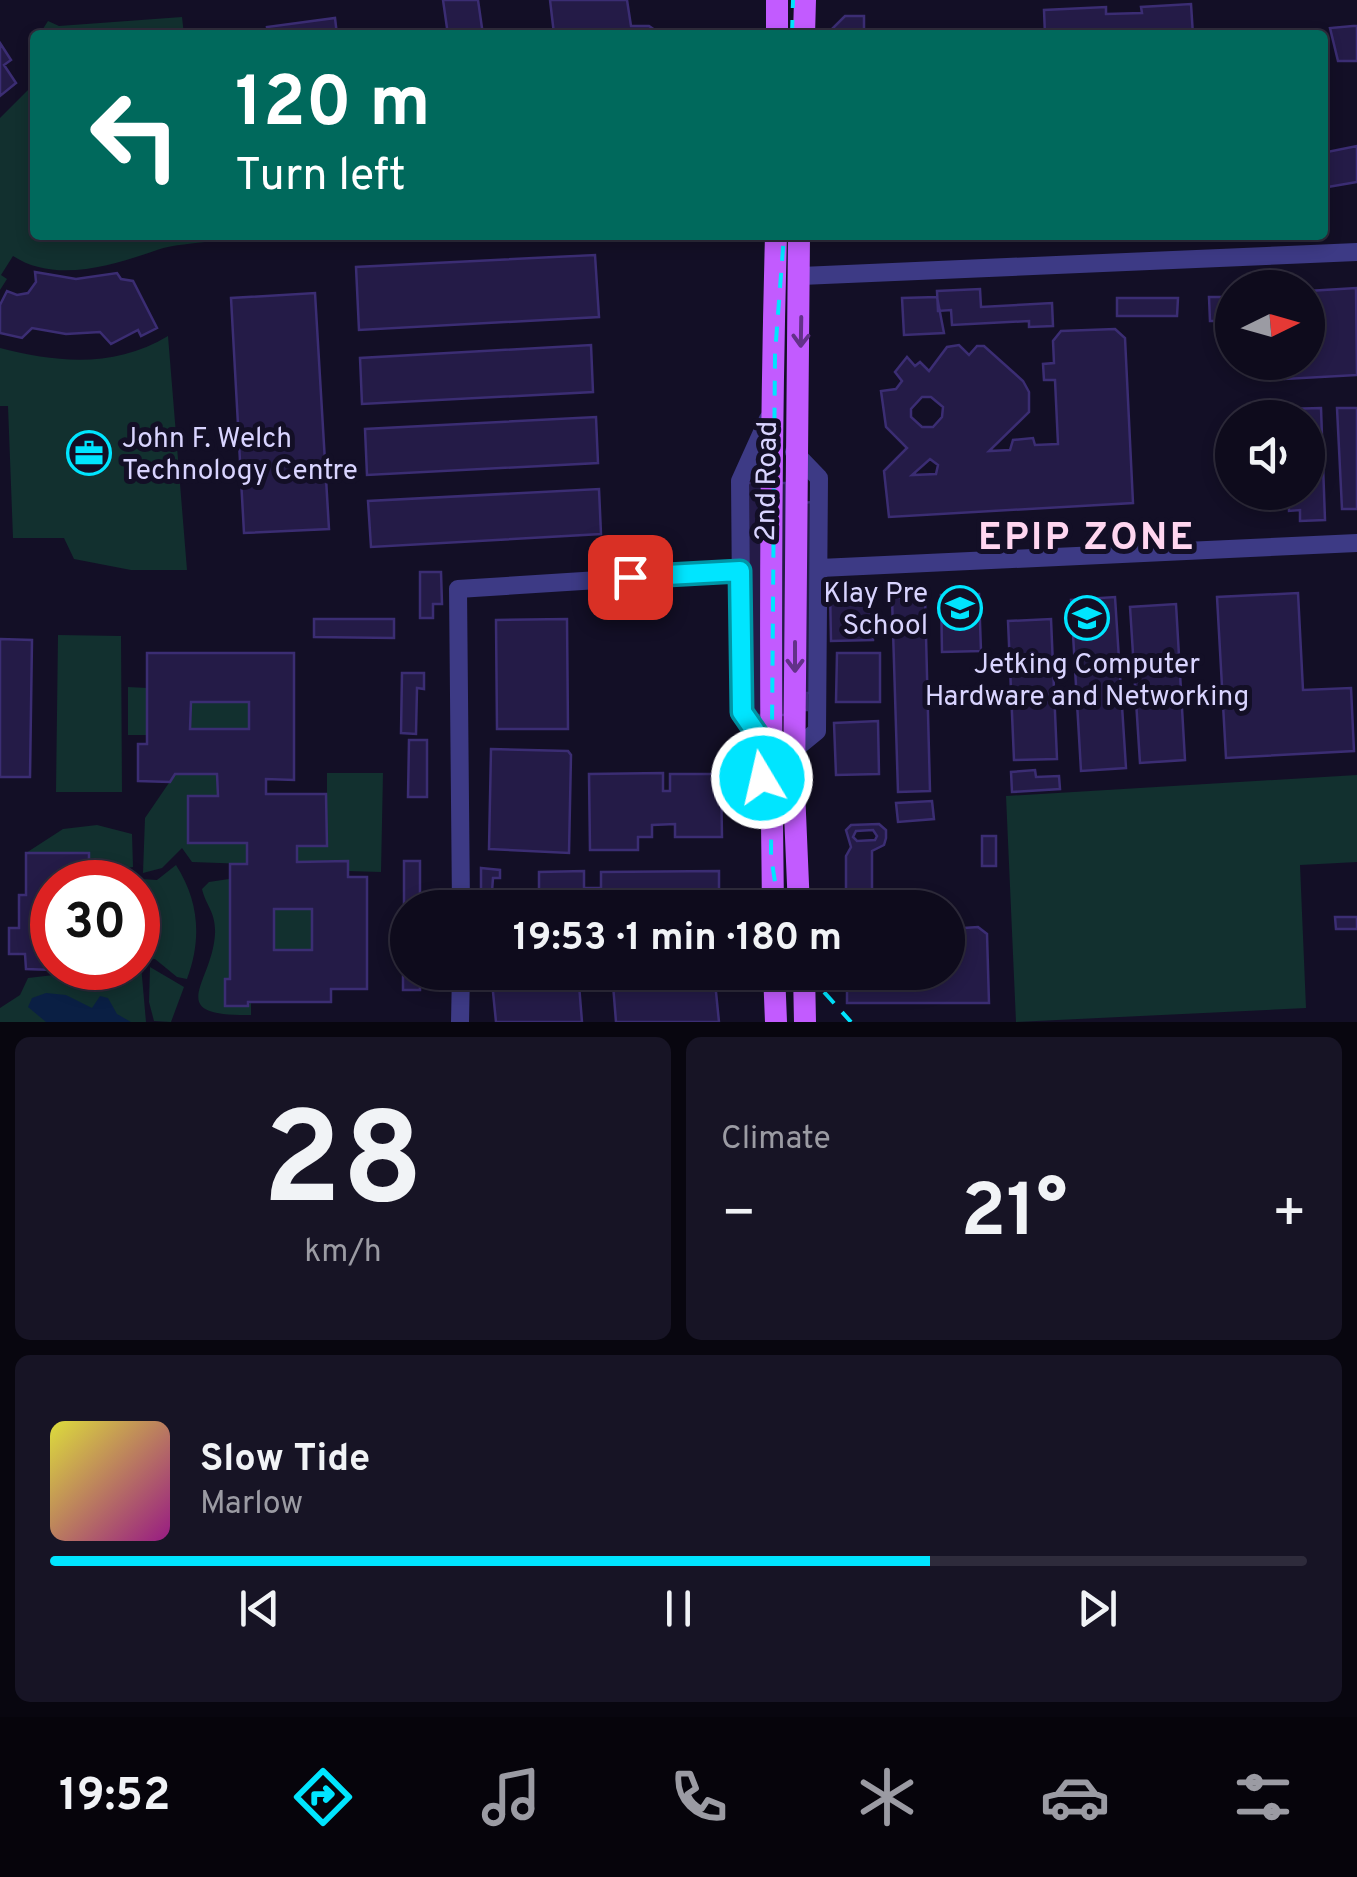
<!DOCTYPE html>
<html lang="en">
<head>
<meta charset="utf-8">
<style>
	:root { --surface:#0e0b1c; --page:#171425; --text:#f1f3f6; --muted:#9b9ba3; --line:#2e2b3b; --accent:#00e5ff }
	body { margin:0; font-family:Overpass,sans-serif; background:var(--page); color:var(--text); height:100vh; display:flex; flex-direction:column; font-size:38px; white-space:nowrap }
	* { box-sizing:border-box; margin:0 }
	p { font-size:32px; color:var(--muted) }
	.icon { flex:none; width:55px; height:55px; fill:none; stroke:currentColor; stroke-width:2; stroke-linecap:round; stroke-linejoin:round }
	.map { position:relative; height:1022px; overflow:hidden }
	.drawer { display:flex; flex-direction:column; gap:15px; padding:15px; background:#08060f; flex:1 }
	.drawer>* { flex:none }
	.guide { position:absolute; left:30px; top:30px; width:1298px; height:210px; border-radius:10px; box-shadow:0 5px 15px #0003,0 0 0 2px var(--line); background:#00695c; color:#fff; overflow:hidden }
	.needle { width:65px; rotate:85deg }
	.controls { position:absolute; left:1215px; top:270px; display:grid; gap:20px }
	.controls a { display:grid; place-items:center; width:110px; height:110px; border-radius:50%; background:var(--surface); box-shadow:0 5px 15px #0003,0 0 0 2px var(--line); font-size:50px }
	.speed { position:absolute; left:30px; top:860px; display:flex; gap:20px; font-size:50px; font-weight:700; text-align:center }
	.speed>* { display:grid; place-content:center; width:130px; height:130px; border-radius:50%; background:var(--surface); box-shadow:0 5px 15px #0003,0 0 0 2px var(--line); line-height:1 }
	.speed .limit { border:15px solid #d22; background:#fff; color:#111 }
	.pin { position:absolute; display:grid; place-items:center; width:85px; height:85px; color:#fff; margin:-42px; border-radius:20px; box-shadow:0 5px 15px #0006 }
	.me { position:absolute; width:110px; margin:-55px; rotate:351deg; stroke-linejoin:round; filter:drop-shadow(0 0 8px #0008) }
	.turn { display:flex; align-items:center; gap:35px; height:210px; padding:0 40px; font-size:45px }
	.turn .icon { width:130px; height:130px; stroke-width:2.5 }
	.turn b { display:block; font-size:70px; line-height:85px }
	.big { font-size:75px; font-weight:700; line-height:1.1 }
	.drawer .tile { flex:1; display:flex; flex-direction:column; justify-content:center; gap:15px; min-width:0; padding:0 35px; border-radius:15px; background:var(--page) }
	.drawer .dial { align-items:center; gap:0 }
	.dial b { font-size:130px; line-height:1 }
	.song { display:flex; align-items:center; gap:30px }
	.cover { width:120px; height:120px; border-radius:15px; background:linear-gradient(135deg,hsl(60 70% 55%),hsl(310 70% 35%)) }
	.played { height:10px; border-radius:5px; background:linear-gradient(90deg,var(--accent) 70%,var(--line) 70%) }
	.keys { display:flex; justify-content:space-around; direction:ltr }
	.heat { display:flex; justify-content:space-between; align-items:center; font-size:55px; direction:ltr }
	.drawer .tiles { flex:1; display:grid; gap:15px; grid-template-columns:1fr 1fr }
	.tile:last-child { grid-column:span 2 }
	.trip { position:absolute; left:390px; top:890px; width:575px; height:100px; border-radius:50px; background:var(--surface); box-shadow:0 5px 15px #0003,0 0 0 2px var(--line); font-weight:700; line-height:100px; text-align:center }
	.tabs { display:flex; height:160px; justify-content:space-around; align-items:center; background:#06040b; color:var(--muted) }
	.tabs .icon { width:70px; height:70px }
	.tabs .on { color:var(--accent) }
	.tabs b { font-size:45px; color:var(--text) }
	.map>svg:first-child { display:block }
</style>
</head>
<body>
<div class="map">
<svg width="1357" height="1022" viewBox="0 0 1357 1022">
	<rect width="100%" height="100%" fill="#130f26"/>
	<path fill="#12302f" d="M182 17 184 35H39L48 21 59 26Z
		M35 83V235H211L212 241C194 244 174 244 157 250 114 265 56 284 13 256L1 275 7 279 0 290V118Z
		M168 336 187 570H131L74 559 64 538H13L8 406H0V348C58 363 115 368 168 336Z
		M58 635 121 636 122 792H56Z
		M128 687 147 688V735H128Z
		M191 702H249V729H190Z
		M327 773H383L381 872 348 871 347 861 297 862V846L327 845Z
		M175 774H217L218 796H188L247 843V864L192 862 182 848 162 868 143 873 145 818Z
		M1357 775V862L1300 865 1306 1008 1016 1022 1006 796Z
		M97 825 132 834 133 867 89 875 88 853H26L63 829Z
		M176 865C199 901 202 939 187 979L177 977 155 959 142 960 141 879 157 880Z
		M229 879 230 979 225 980V1005L248 1006 251 1002V1015C162 1016 212 985 215 934 216 912 206 906 202 889L209 882Z
		M274 909H312V950H274Z
		M141 965 146 1022H0V1008L20 995 28 978Z
		M150 967 184 987 171 1022 154 1021 149 1002Z"/>
	<path fill="#0a1f44" d="M46 993 66 995 92 1008 100 996 108 998 117 1014 131 1022H46L28 1007 32 998Z"/>
	<path fill="#241b47" stroke="#3b2d73" stroke-width="2.5" fill-rule="evenodd" d="M443 0H478L483 35H448Z
		M550 0H627L631 26H649L662 35H545L554 34Z
		M1191 4 1193 35H1145L1142 31 1045 35 1044 10 1106 7V14L1142 13 1141 7Z
		M845 16H864V29L833 35 832 29Z
		M335 18 337 35H268L267 27Z
		M1353 26H1357V61H1338L1330 28Z
		M0 43 11 60 4 65 16 83 0 96Z
		M1357 146V182L1322 188V153Z
		M595 255 599 317 359 330 356 267Z
		M35 272 76 279 117 273 121 279 133 281 157 328 141 336 138 330 111 344 100 332 66 334 32 328 22 338 0 333V305L7 291 17 295 28 293 36 282Z
		M1356 288 1357 375 1285 379 1284 362H1308V291Z
		M980 289 981 307 1052 303 1053 326 1029 327V321L952 325 951 310 938 311 937 291Z
		M315 293 329 529 244 533 231 298Z
		M937 297 944 333 904 335 902 298Z
		M1209 297H1232V321H1210Z
		M1117 298H1178L1177 316H1117Z
		M1115 329 1125 338 1133 503 889 517 884 471 907 448 886 427 881 391 896 389 902 381 895 372 907 357 915 366 920 362 929 371 947 347 959 345 969 355 977 346H984L1023 381 1029 392V412L989 451 1010 450 1013 440 1033 438 1035 445 1058 444 1055 380H1044L1043 364 1054 363 1053 341 1061 331ZM922 397H931L943 407 942 417 933 427H922L911 417V409ZM930 459 938 465 936 474 912 475Z
		M591 345 593 392 362 404 360 358Z
		M1321 408 1325 520 1300 521V510L1289 511 1288 492H1308V418H1285V409Z
		M1337 408H1357V509H1342Z
		M596 417 598 463 367 475 365 429Z
		M746 483H786L787 715H746Z
		M599 489 601 534 371 547 368 501Z
		M813 502V693H807V710H800V503Z
		M420 572H441L442 604H433V618H420Z
		M872 588 873 640 831 641 830 590Z
		M1298 593 1303 690 1351 688 1354 751 1226 758 1217 597Z
		M979 594 981 651 942 652 941 595Z
		M925 597 930 791 898 792 892 598Z
		M1115 597 1126 768 1081 771 1071 600Z
		M1176 604 1185 760 1140 763 1130 607Z
		M314 619H394V638L314 637Z
		M567 619 568 729H497L496 620Z
		M1051 619 1057 759 1014 760 1008 621Z
		M0 639 32 640 30 777H0Z
		M147 653H294V780L266 779V794H326L327 846H297V862L348 861V877H367V989H331V1002H248V1006H225V979H230V864H247V843H188V796H218L217 774H175L170 782 138 781V744H147ZM191 702H249V729H190ZM274 909H312V950H274Z
		M837 653H880V702H836Z
		M402 673H424V689L417 688 416 734 401 733Z
		M878 721 879 774 836 775 834 723Z
		M409 740H427V797H408Z
		M491 749 568 751 571 755 569 853 489 849Z
		M1035 770 1036 777 1059 776 1060 789 1012 792 1011 772Z
		M663 773V791H670V774H721L722 837H675V824L652 825V837H638V850H590L589 774Z
		M932 801 934 819 898 822 896 803Z
		M879 824 886 830V838L884 845 872 851V908H846V856L851 847 846 830 851 825ZM873 830 877 836 875 840 857 841 853 837 856 831Z
		M982 836H996V866H982Z
		M26 853H89V880L52 882 53 970 26 969 25 954H9V928H19V895H26Z
		M404 861H420V908L404 909Z
		M481 868 500 870V878H493L491 905H481Z
		M584 871V888H601V872L719 871V908H598V904H592V908H539V872Z
		M1335 917H1357V929H1336Z
		M978 927 987 934 989 1003H847V972H948V941H956L964 928Z
		M403 939H408V972H420V990H403Z
		M491 972H578L582 1022H496Z
		M612 972H714L719 1022H616Z"/>
	<g fill="none" stroke-linecap="round" stroke-linejoin="round">
		<path stroke="#3d3a85" stroke-width="18" d="M801 276 1357 252
			M794 452 819 478 817 731 795 749
			M820 568 1357 543
			M762 760V741L742 712 740 481 768 419
			M461 908 458 589 740 571
			M460 1022 461 972"/>
		<path stroke="#c25bff" stroke-width="22" d="M777 0V35
			M804 35 805 0
			M773 908C770 683 770 459 776 235
			M799 908 794 790 799 235
			M774 972 776 1022
			M804 972 805 1022"/>
		<path stroke="#00e5ff" stroke-width="4" stroke-dasharray="15 12" stroke-linecap="butt" d="M792 35 793 0
			M779 908 771 856 775 354 784 235
			M806 972 851 1022"/>
	</g>
	<defs><path id="oneway-shaft" d="M-6 0H5M1.5-3L5.5 0L1.5 3" fill="none" stroke-width="1.6" stroke-linecap="round" stroke-linejoin="round" transform="scale(2.5)"/></defs>
	<g stroke="#623188">
		<use href="#oneway-shaft" transform="translate(801 332) rotate(91)"/>
		<use href="#oneway-shaft" transform="translate(795 657) rotate(90)"/>
	</g>
	<g fill="none" stroke-linecap="round" stroke-linejoin="round">
		<g stroke="#0095a6" stroke-width="25">
			<path id="route" d="M630 577 740 571 742 712 762 741V778"/>
		</g>
		<use href="#route" stroke="#00e5ff" stroke-width="18"/>
	</g>
	<defs>
		<g id="office-ring" transform="scale(2.25)"><circle r="9.5" fill="#130f26" stroke="#00e5ff" stroke-width="1.5"/><path d="M-6-3h4V-5.5h4V-3h4V5H-6ZM-1-4.5V-3h2v-1.5ZM-6 0V1H6V0Z" fill="#00e5ff"/></g>
		<g id="school-ring" transform="scale(2.25)"><circle r="9.5" fill="#130f26" stroke="#00e5ff" stroke-width="1.5"/><path d="M0-5L7-2L0 1L-7-2ZM-4 1L0 2.5L4 1V4Q0 6-4 4Z" fill="#00e5ff"/></g>
	</defs>
	<g fill-rule="evenodd">
		<use href="#office-ring" x="89" y="453"/>
		<use href="#school-ring" x="960" y="608"/>
		<use href="#school-ring" x="1087" y="618"/>
	</g>
	<g text-anchor="middle" stroke-width="10" stroke-linejoin="round" paint-order="stroke">
		<g font-size="28" fill="#d9d4ff" stroke="#130f26" text-anchor="start">
			<text x="122" y="447">John F. Welch<tspan x="122" dy="32">Technology Centre</tspan></text>
			<text x="928" y="602" text-anchor="end">Klay Pre<tspan x="928" dy="32">School</tspan></text>
			<text x="1087" y="673" text-anchor="middle">Jetking Computer<tspan x="1087" dy="32">Hardware and Networking</tspan></text>
		</g>
		<g font-size="28" fill="#d9d4ff" stroke="#130f26">
			<text transform="translate(765 481) rotate(-89)" y="10">2nd Road</text>
		</g>
		<g font-size="38" font-weight="bold" letter-spacing="2.5" fill="#ffd6f0" stroke="#130f26">
			<text x="1087" y="549">EPIP ZONE</text>
		</g>
	</g>
</svg>
<div class="controls">
<a><svg class="needle" viewBox="-14 -14 28 28"><path d="M0-13l5 13h-10z" fill="#e53935"/><path d="M0 13l5-13h-10z" fill="#9b9ba3"/></svg></a>
<a><svg class="icon" aria-label="sound" viewBox="0 0 24 24"><path d="M4 9h4l5-4v14l-5-4H4zM17 9q2 3 0 6"/></svg></a>
</div>
<div class="speed"><div class="limit">30</div></div>
<div class="pin" style="left:630px;top:577px;background:#d93025"><svg class="icon" aria-label="arrive" viewBox="0 0 24 24"><path d="M6 21V4h12l-3 4 3 4H6"/></svg></div>
<svg class="me" style="left:762px;top:778px" viewBox="-20 -20 40 40"><circle r="17" fill="#00e5ff" stroke="#fff" stroke-width="3"/><path d="M0-11L8 9 0 5-8 9z" fill="#fff"/></svg>
<div class="trip">19:53 · 1 min · 180 m</div>
<div class="guide">
<div class="turn"><svg class="icon" aria-label="left" viewBox="0 0 24 24"><path d="M17 20v-9H6M10 6l-5 5 5 5"/></svg><div><b>120 m</b>Turn left</div></div>
</div>
</div>
<section class="drawer">
<div class="tiles">
<div class="tile dial"><b>28</b><p>km/h</p></div>
<div class="tile"><p>Climate</p>
<div class="heat"><a>−</a><b class="big">21°</b><a>+</a></div>
</div>
<div class="tile">
<div class="song"><i class="cover"></i><div><b>Slow Tide</b><p>Marlow</p></div></div>
<div class="played"></div>
<div class="keys"><svg class="icon" aria-label="previous" viewBox="0 0 24 24"><path d="M18 5L8 12l10 7zM5 5v14"/></svg><svg class="icon" aria-label="pause" viewBox="0 0 24 24"><path d="M8 5v14M16 5v14"/></svg><svg class="icon" aria-label="next" viewBox="0 0 24 24"><path d="M6 5l10 7-10 7zM19 5v14"/></svg></div>
</div>
</div>
</section>
<nav class="tabs">
<b>19:52</b>
<svg class="icon on" aria-label="directions" viewBox="0 0 24 24"><path d="M12 3l9 9-9 9-9-9zM9 14v-3h6M13 9l2 2-2 2"/></svg>
<svg class="icon" aria-label="music" viewBox="0 0 24 24"><path d="M9 18V5l10-2v13"/><circle cx="6" cy="18" r="3"/><circle cx="16" cy="16" r="3"/></svg>
<svg class="icon" aria-label="phone" viewBox="0 0 24 24"><path d="M5 4h4l2 5-3 2q2 4 5 5l2-3 5 2v4C11 20 4 13 5 4z"/></svg>
<svg class="icon" aria-label="climate" viewBox="0 0 24 24"><path d="M12 3v18M4 7l16 10M4 17L20 7"/></svg>
<svg class="icon" aria-label="car" viewBox="0 0 24 24"><path d="M5 17H2v-5l4-1 3-4h7l3 4 3 1v5h-3M9 17h6M6 11h13"/><circle cx="7" cy="17" r="2"/><circle cx="17" cy="17" r="2"/></svg>
<svg class="icon" aria-label="filters" viewBox="0 0 24 24"><path d="M4 7h16M4 17h16"/><circle cx="9" cy="7" r="2"/><circle cx="15" cy="17" r="2"/></svg>
</nav>
</body>
</html>
